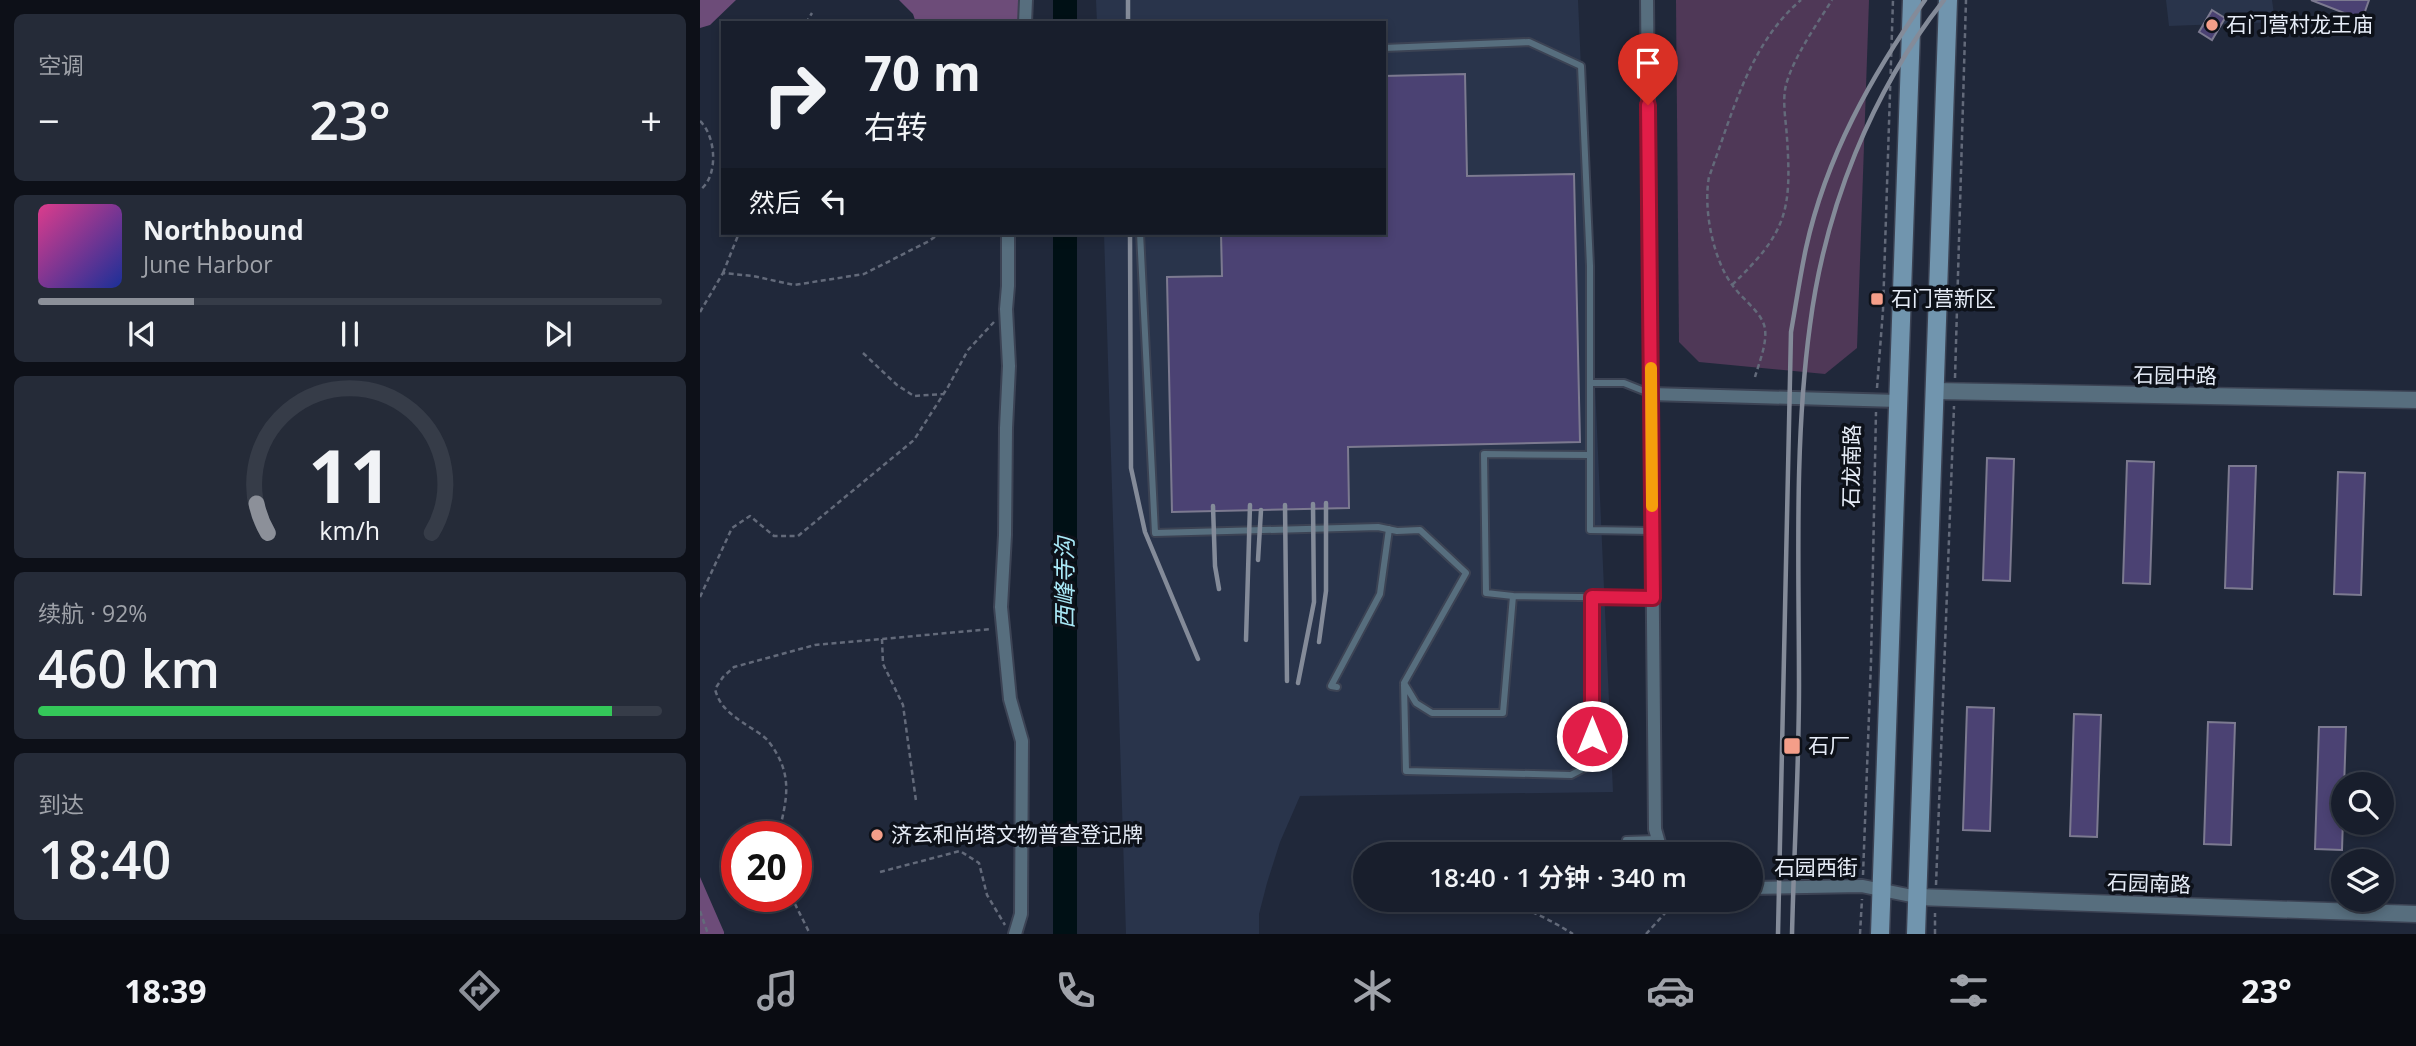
<!DOCTYPE html>
<html lang="zh">
<head>
<meta charset="utf-8">
<style>
	:root { --surface:#181e2c; --page:#252b38; --text:#f1f3f6; --muted:#9fa2a9; --line:#363c48; --accent:#8c9099 }
	body { margin:0; font-family:"Open Sans","Noto Sans SC",sans-serif; background:var(--page); color:var(--text); height:100vh; display:flex; flex-direction:column; font-size:26px; white-space:nowrap }
	* { box-sizing:border-box; margin:0 }
	p { font-size:23px; color:var(--muted) }
	.icon { flex:none; width:38px; height:38px; fill:none; stroke:currentColor; stroke-width:2; stroke-linecap:round; stroke-linejoin:round }
	.map { position:relative; flex:1; overflow:hidden }
	.sheet { display:flex; flex-direction:column; gap:14px; padding:14px; background:#0d1018; width:700px }
	.sheet>* { flex:none }
	.guide { position:absolute; left:21px; top:21px; width:665px; height:214px; border-radius:0px; box-shadow:0 4px 10px #0003,0 0 0 2px var(--line); background:#181e2c; color:var(--text); overflow:hidden }
	.tools { position:absolute; left:1631px; top:772px; display:grid; gap:14px }
	.tools a { display:grid; place-items:center; width:63px; height:63px; border-radius:50%; background:var(--surface); box-shadow:0 4px 10px #0003,0 0 0 2px var(--line); font-size:35px }
	.speed { position:absolute; left:21px; top:821px; display:flex; gap:14px; font-size:35px; font-weight:700; text-align:center }
	.speed>* { display:grid; place-content:center; width:91px; height:91px; border-radius:50%; background:var(--surface); box-shadow:0 4px 10px #0003,0 0 0 2px var(--line); line-height:1 }
	.speed .limit { border:10px solid #d22; background:#fff; color:#111 }
	.pin { position:absolute; display:grid; place-items:center; width:60px; height:60px; color:#fff; margin:-72px -30px; border-radius:50% 50% 50% 0; rotate:-45deg; box-shadow:0 0 7px #0007 }
	.pin .icon { rotate:45deg }
	.me { position:absolute; width:77px; margin:-38px; rotate:0deg; stroke-linejoin:round; filter:drop-shadow(0 0 5px #0008) }
	.turn { display:flex; align-items:center; gap:24px; height:147px; padding:0 28px; font-size:32px }
	.turn .icon { width:91px; height:91px; stroke-width:2.5 }
	.turn b { display:block; font-size:49px; line-height:60px }
	.then { display:flex; align-items:center; height:66px; padding:0 28px; background:#0003; gap:14px; font-size:26px }
	.big { font-size:52px; font-weight:600; line-height:1.1 }
	.sheet .card { flex:1; display:flex; flex-direction:column; justify-content:center; gap:10px; min-width:0; padding:0 24px; border-radius:10px; background:var(--page) }
	.sheet .dial { align-items:center; gap:0 }
	.dial svg { height:182px; overflow:visible; fill:none; stroke:var(--line); stroke-width:7; stroke-linecap:round; text-anchor:middle }
	.dial text { fill:var(--text); stroke:none }
	.song { display:flex; align-items:center; gap:21px }
	.cover { width:84px; height:84px; border-radius:10px; background:linear-gradient(135deg,hsl(330 70% 55%),hsl(230 70% 35%)) }
	.played { height:7px; border-radius:4px; background:linear-gradient(90deg,var(--accent) 25%,var(--line) 25%) }
	.keys { display:flex; justify-content:space-around; direction:ltr }
	.heat { display:flex; justify-content:space-between; align-items:center; font-size:38px; direction:ltr }
	.charge { height:10px; border-radius:5px; background:linear-gradient(90deg,#34c759 92%,var(--line) 0) }
	.trip { position:absolute; left:653px; top:842px; width:410px; height:70px; border-radius:35px; background:var(--surface); box-shadow:0 4px 10px #0003,0 0 0 2px var(--line); font-weight:600; line-height:70px; text-align:center }
	.tabs { display:flex; height:112px; justify-content:space-around; align-items:center; background:#0a0c12; color:var(--muted) }
	.tabs .icon { width:49px; height:49px }
	.tabs .current { color:var(--accent) }
	.tabs b { font-size:32px; color:var(--text) }
	main { display:flex; flex:1; min-height:0 }
	.map>svg:first-child { display:block }
</style>
</head>
<body>
<main>
<section class="sheet">
<div class="card"><p>空调</p>
<div class="heat"><a>−</a><b class="big">23°</b><a>+</a></div>
</div>
<div class="card">
<div class="song"><i class="cover"></i><div><b>Northbound</b><p>June Harbor</p></div></div>
<div class="played"></div>
<div class="keys"><svg class="icon" aria-label="previous" viewBox="0 0 24 24"><path d="M18 5L8 12l10 7zM5 5v14"/></svg><svg class="icon" aria-label="pause" viewBox="0 0 24 24"><path d="M8 5v14M16 5v14"/></svg><svg class="icon" aria-label="next" viewBox="0 0 24 24"><path d="M6 5l10 7-10 7zM19 5v14"/></svg></div>
</div>
<div class="card dial"><svg viewBox="0 0 100 80">
<path d="M14 69A42 42 0 1 1 86 69"/>
<path d="M14 69A42 42 0 0 1 9 56" stroke="#8c9099"/>
<text x="50" y="56" font-size="32" font-weight="700">11</text>
<text x="50" y="72" font-size="11">km/h</text>
</svg></div>
<div class="card"><p>续航 · 92%</p><b class="big">460 km</b><div class="charge"></div></div>
<div class="card"><p>到达</p><b class="big">18:40</b></div>
</section>
<div class="map">
<svg width="1716" height="934" viewBox="0 0 1716 934">
	<rect width="100%" height="100%" fill="#20283a"/>
	<path fill="#29344b" d="M396 0H878L913 792 600 796 580 842 567 883 559 914V934H426L404 233H684V23H397Z
		M1466 0H1572L1575 22 1469 26Z"/>
	<path fill="#4f3857" d="M976 0H1169L1157 348 1125 374 999 362 979 342Z"/>
	<path fill="#6d4c79" d="M0 0H36L10 25 0 28Z
		M199 0H321L320 23H216L213 14Z
		M0 877 24 932V934H0Z"/>
	<g fill="none" stroke-linecap="round" stroke-linejoin="round">
		<path stroke="#001015" stroke-width="24" d="M365 23V0
			M365 934V233"/>
	</g>
	<path fill="#4b4273" stroke="#7c7a90" stroke-width="2" d="M1611 0H1669L1662 20Z
		M1512 10 1525 18 1512 40 1499 32Z
		M765 74 767 176 874 174 880 442 648 447 649 508 472 512 467 277 522 276 521 233H684V76Z
		M1287 458 1314 459 1310 581 1283 580Z
		M1427 461 1454 462 1450 584 1423 583Z
		M1529 466H1556L1552 589 1525 588Z
		M1638 472 1665 473 1661 595 1634 594Z
		M1267 707 1294 708 1290 831 1263 830Z
		M1374 714 1401 715 1397 837 1370 836Z
		M1508 722 1535 723 1531 845 1504 844Z
		M1619 727H1646L1642 850 1615 849Z"/>
	<g fill="none" stroke-linecap="round" stroke-linejoin="round">
		<g stroke="#3c4354" stroke-width="10">
			<path id="service" d="M684 48 829 42 881 66 890 266V530L952 531
				M440 233 455 533 678 527 697 531 720 530 766 573 704 683 716 703 732 713H803L813 596 953 598
				M890 383H924L949 393
				M813 596 786 593 784 454 890 455
				M704 685 706 771 871 775 892 764V597
				M637 687 631 686 680 594 689 529
				M926 840 957 839"/>
		</g>
		<g stroke="#3c4354" stroke-width="16">
			<path id="minor" d="M947 0 955 829 962 854
				M325 23 326 0
				M308 233V286L306 309 309 366 306 428 305 535 301 607 310 699 322 741 321 914 315 934
				M951 394 1198 401
				M1050 888 1162 886 1217 897"/>
		</g>
		<g stroke="#3c4354" stroke-width="19">
			<path id="tertiary" d="M1234 391 1716 400
				M1217 897 1716 914"/>
		</g>
		<g stroke="#3c4354" stroke-width="21">
			<path id="secondary" d="M1180 934 1212 0
				M1216 934 1248 0"/>
		</g>
		<path stroke="#636a7a" stroke-width="2.5" stroke-dasharray="5 3.5" stroke-linecap="butt" d="M106 23 112 13
			M0 121C16 136 19 176 0 190
			M23 273 39 233
			M1032 285C1086 233 1092 212 1087 138 1086 121 1082 101 1086 85 1093 58 1117 24 1132 0
			M0 312 23 273 53 276 94 285 164 274 229 241 240 233
			M163 353 197 385 214 396 243 394
			M1055 377C1059 363 1067 344 1065 329 1063 313 1042 299 1033 286 1013 260 1003 209 1009 177 1032 115 1049 44 1101 0
			M1255 378 1266 0
			M1177 388 1183 310 1193 0
			M0 597 32 528 50 516 74 536H98L214 440 248 387 268 350 294 322
			M182 639 183 664 203 705 216 801
			M78 836C87 799 94 775 69 742 63 734 50 728 42 722 29 713 19 705 15 689L23 677 34 667 115 645 292 629
			M180 872 260 851 279 863 287 895 305 925
			M1163 875 1171 662 1176 412
			M1236 885 1254 406
			M91 896 110 934
			M706 909 808 904C832 910 852 921 873 934
			M0 911 8 934
			M946 934 977 900
			M1160 934 1162 899
			M1235 934V913"/>
		<use href="#service" stroke="#576e7e" stroke-width="6"/>
		<use href="#minor" stroke="#576e7e" stroke-width="12"/>
		<use href="#tertiary" stroke="#576e7e" stroke-width="16"/>
		<use href="#secondary" stroke="#7195ae" stroke-width="18"/>
		<path stroke="#848b99" stroke-width="4.5" d="M428 0V23
			M430 233 431 468 445 532 498 659
			M585 505 587 681
			M513 506 515 566 519 589
			M558 560 561 510
			M546 640 550 505
			M619 642 626 591V503
			M598 683 614 602 613 504
			M1078 934 1091 332C1096 304 1100 276 1106 248 1126 157 1171 76 1225 0
			M1092 934C1094 851 1099 768 1099 685 1099 566 1094 443 1110 325 1125 209 1171 92 1244 0"/>
	</g>
	<g fill="none" stroke-linecap="round" stroke-linejoin="round">
		<g stroke="#92132f" stroke-width="18">
			<path id="route" d="M892 736V597L953 598 948 105"/>
		</g>
		<use href="#route" stroke="#e11d48" stroke-width="12"/>
		<path stroke="#f59e0b" stroke-width="12" d="M951 368 952 506"/>
	</g>
	<g fill="#f49e89" stroke="#0d1119" stroke-width="2.5">
		<circle cx="1512" cy="25" r="7"/>
		<rect x="1170" y="292" width="14" height="14" rx="3.5"/>
		<rect x="1083" y="737" width="18" height="18" rx="3.5"/>
		<circle cx="177" cy="835" r="7"/>
	</g>
	<g text-anchor="middle" stroke-width="7" stroke-linejoin="round" paint-order="stroke">
		<g font-size="21" fill="#e6ecf7" stroke="#0d1119" text-anchor="start">
			<text x="1526" y="32">石门营村龙王庙</text>
			<text x="1191" y="306">石门营新区</text>
			<text x="1108" y="753">石厂</text>
			<text x="191" y="842">济玄和尚塔文物普查登记牌</text>
		</g>
		<g font-size="21" fill="#e6ecf7" stroke="#0d1119">
			<text transform="translate(1475 376) rotate(1)" y="7">石园中路</text>
			<text transform="translate(1152 466) rotate(-89)" y="7">石龙南路</text>
			<text x="1116" y="875">石园西街</text>
			<text transform="translate(1449 884) rotate(2)" y="7">石园南路</text>
		</g>
		<g font-size="23" font-style="italic" fill="#a9e9f7" stroke="#0d1119">
			<text transform="translate(365 583) rotate(-90)" y="8">西峰寺沟</text>
		</g>
	</g>
</svg>
<div class="tools">
<a><svg class="icon" aria-label="search" viewBox="0 0 24 24"><circle cx="10" cy="10" r="6"/><path d="M15 15l6 6"/></svg></a>
<a><svg class="icon" aria-label="layers" viewBox="0 0 24 24"><path d="M12 4l9 5-9 5-9-5zM3 14l9 5 9-5"/></svg></a>
</div>
<div class="speed"><div class="limit">20</div></div>
<div class="pin" style="left:948px;top:105px;background:#d93025"><svg class="icon" aria-label="arrive" viewBox="0 0 24 24"><path d="M6 21V4h12l-3 4 3 4H6"/></svg></div>
<svg class="me" style="left:892px;top:736px" viewBox="-20 -20 40 40"><circle r="17" fill="#e11d48" stroke="#fff" stroke-width="3"/><path d="M0-11L8 9 0 5-8 9z" fill="#fff"/></svg>
<div class="trip">18:40 · 1 分钟 · 340 m</div>
<div class="guide">
<div class="turn"><svg class="icon" aria-label="right" viewBox="0 0 24 24"><path d="M7 20v-9h11M14 6l5 5-5 5"/></svg><div><b>70 m</b>右转</div></div>
<div class="then">然后<svg class="icon" aria-label="left" viewBox="0 0 24 24"><path d="M17 20v-9H6M10 6l-5 5 5 5"/></svg></div>
</div>
</div>
</main>
<nav class="tabs">
<b>18:39</b>
<svg class="icon current" aria-label="directions" viewBox="0 0 24 24"><path d="M12 3l9 9-9 9-9-9zM9 14v-3h6M13 9l2 2-2 2"/></svg>
<svg class="icon" aria-label="music" viewBox="0 0 24 24"><path d="M9 18V5l10-2v13"/><circle cx="6" cy="18" r="3"/><circle cx="16" cy="16" r="3"/></svg>
<svg class="icon" aria-label="phone" viewBox="0 0 24 24"><path d="M5 4h4l2 5-3 2q2 4 5 5l2-3 5 2v4C11 20 4 13 5 4z"/></svg>
<svg class="icon" aria-label="climate" viewBox="0 0 24 24"><path d="M12 3v18M4 7l16 10M4 17L20 7"/></svg>
<svg class="icon" aria-label="car" viewBox="0 0 24 24"><path d="M5 17H2v-5l4-1 3-4h7l3 4 3 1v5h-3M9 17h6M6 11h13"/><circle cx="7" cy="17" r="2"/><circle cx="17" cy="17" r="2"/></svg>
<svg class="icon" aria-label="filters" viewBox="0 0 24 24"><path d="M4 7h16M4 17h16"/><circle cx="9" cy="7" r="2"/><circle cx="15" cy="17" r="2"/></svg>
<b>23°</b>
</nav>
</body>
</html>
